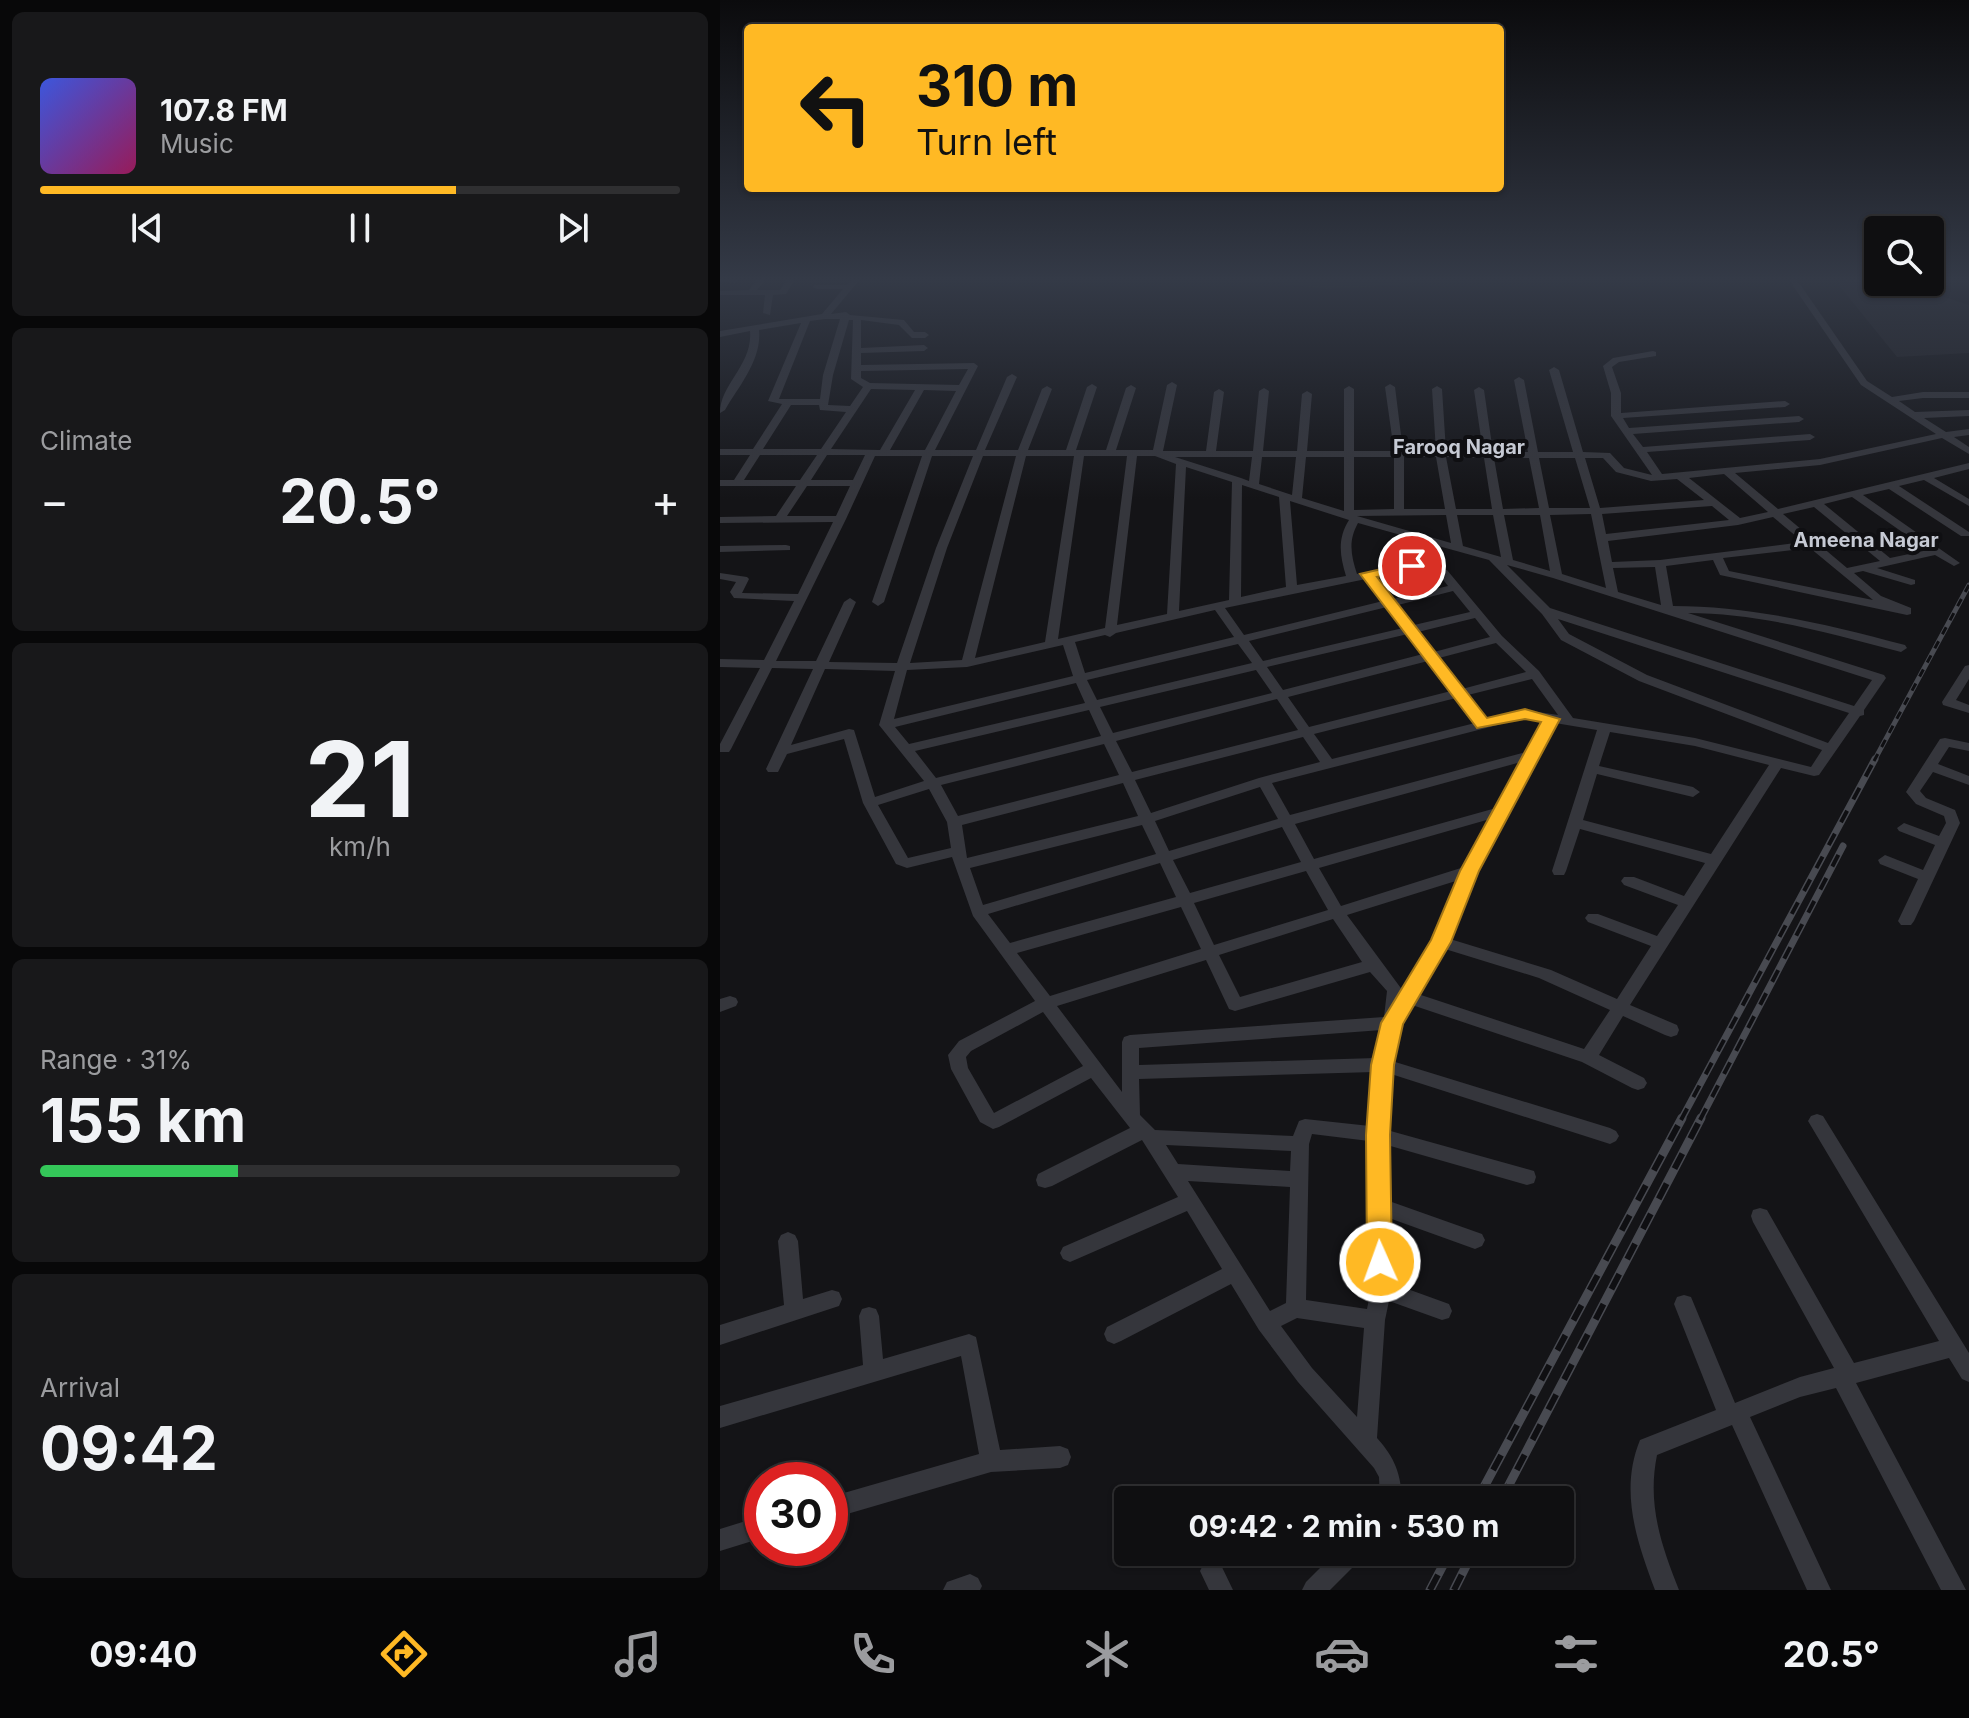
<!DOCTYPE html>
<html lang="en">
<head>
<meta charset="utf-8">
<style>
	:root { --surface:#0f0f11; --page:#18181a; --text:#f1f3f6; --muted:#9b9c9f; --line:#2f2f31; --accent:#ffb924 }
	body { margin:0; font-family:Inter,sans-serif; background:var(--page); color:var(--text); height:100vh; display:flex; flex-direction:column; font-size:30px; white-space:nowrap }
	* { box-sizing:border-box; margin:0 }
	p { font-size:26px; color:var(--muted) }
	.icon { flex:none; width:44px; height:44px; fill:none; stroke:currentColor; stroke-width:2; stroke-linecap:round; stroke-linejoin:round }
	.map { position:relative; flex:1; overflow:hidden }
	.details { display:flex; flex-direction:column; gap:12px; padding:12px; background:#080809; width:720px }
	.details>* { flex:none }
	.guide { position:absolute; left:24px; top:24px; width:760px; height:168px; border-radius:8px; box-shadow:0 2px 6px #0004,0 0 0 2px var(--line); background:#ffb924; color:#111; overflow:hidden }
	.fabs { position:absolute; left:1144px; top:216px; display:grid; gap:16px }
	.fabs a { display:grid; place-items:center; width:80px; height:80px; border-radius:8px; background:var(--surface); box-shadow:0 2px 6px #0004,0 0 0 2px var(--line); font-size:40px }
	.speed { position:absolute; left:24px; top:1462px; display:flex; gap:16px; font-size:40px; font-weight:700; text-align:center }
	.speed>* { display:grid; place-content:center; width:104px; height:104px; border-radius:50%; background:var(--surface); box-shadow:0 2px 6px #0004,0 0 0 2px var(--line); line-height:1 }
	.speed .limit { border:12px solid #d22; background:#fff; color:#111 }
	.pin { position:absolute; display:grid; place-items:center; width:68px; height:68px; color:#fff; margin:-34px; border:4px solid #fff; border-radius:50%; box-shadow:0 2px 8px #0007 }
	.me { position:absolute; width:88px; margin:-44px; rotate:358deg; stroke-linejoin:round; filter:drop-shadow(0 0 6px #0008) }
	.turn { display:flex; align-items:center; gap:28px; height:168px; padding:0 40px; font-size:36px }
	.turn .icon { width:104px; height:104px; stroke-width:2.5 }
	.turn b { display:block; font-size:56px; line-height:68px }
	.big { font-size:60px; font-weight:700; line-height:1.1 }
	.details .widget { flex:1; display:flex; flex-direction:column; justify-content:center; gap:12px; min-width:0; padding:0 28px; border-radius:12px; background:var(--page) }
	.details .dial { align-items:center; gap:0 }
	.dial b { font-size:104px; line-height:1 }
	.song { display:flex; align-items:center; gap:24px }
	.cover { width:96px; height:96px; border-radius:12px; background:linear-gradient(135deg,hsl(230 70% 55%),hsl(330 70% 35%)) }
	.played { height:8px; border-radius:4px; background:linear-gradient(90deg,var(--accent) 65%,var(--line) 65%) }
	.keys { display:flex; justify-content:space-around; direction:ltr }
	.heat { display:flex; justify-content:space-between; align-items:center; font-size:44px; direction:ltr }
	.charge { height:12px; border-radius:6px; background:linear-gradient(90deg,#34c759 31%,var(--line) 0) }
	.trip { position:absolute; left:394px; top:1486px; width:460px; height:80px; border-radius:8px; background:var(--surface); box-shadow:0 2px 6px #0004,0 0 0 2px var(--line); font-weight:700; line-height:80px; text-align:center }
	.menu { display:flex; height:128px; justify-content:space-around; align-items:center; background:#060607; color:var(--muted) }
	.menu .icon { width:56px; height:56px }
	.menu .on { color:var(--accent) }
	.menu b { font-size:36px; color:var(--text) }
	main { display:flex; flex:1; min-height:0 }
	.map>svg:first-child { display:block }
</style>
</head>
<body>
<main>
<section class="details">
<div class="widget">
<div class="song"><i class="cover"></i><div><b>107.8 FM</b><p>Music</p></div></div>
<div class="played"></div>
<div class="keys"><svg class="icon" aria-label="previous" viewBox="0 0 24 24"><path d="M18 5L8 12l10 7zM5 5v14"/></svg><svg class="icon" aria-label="pause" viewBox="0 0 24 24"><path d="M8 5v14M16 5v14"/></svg><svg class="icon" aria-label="next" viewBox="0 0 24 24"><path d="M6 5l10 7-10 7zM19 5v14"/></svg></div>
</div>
<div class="widget"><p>Climate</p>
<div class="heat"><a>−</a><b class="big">20.5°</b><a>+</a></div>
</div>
<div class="widget dial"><b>21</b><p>km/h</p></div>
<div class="widget"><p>Range · 31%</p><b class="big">155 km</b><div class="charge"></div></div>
<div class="widget"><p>Arrival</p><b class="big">09:42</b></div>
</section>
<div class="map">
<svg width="1249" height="1590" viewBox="0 0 1249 1590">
	<rect width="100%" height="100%" fill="#141417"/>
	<path fill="#202024" d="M1129 277H1158V282H1210V277H1219L1209 292 1249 305V353L1177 357 1118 284Z"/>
	<path fill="#1a221b" d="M500 277H675L681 285 607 289Z"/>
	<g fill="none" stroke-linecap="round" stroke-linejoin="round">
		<path fill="#35363c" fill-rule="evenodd" d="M39 277H47L37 290H60L68 277H76L66 294 53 295 50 315 43 313 45 295H0V291L29 290Z
			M134 277H142L111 314 126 312 130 315 184 320 194 332H205L209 335 205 338H192L179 325 141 320V348L204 345 208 348 204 351 141 353V365L254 363 258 366 215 450H256L287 377 292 374 297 377 265 450H298L322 389 327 386 332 389 308 450H346L367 387 372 384 377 387 356 450H386L406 388 411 385 416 388 396 450H433L447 385 452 382 457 385 443 451H486L494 392 499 389 504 392 496 451H533L539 391 544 388 549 391 543 451H577L582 394 587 391 592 394 587 451H624V389L629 386 634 389V451H674L665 387 670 384 675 387 683 451H716L712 389 717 386 722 389 726 451 763 452 754 390 759 387 764 390 773 452H808L794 380 799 377 804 380 818 452H853L829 370 834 367 839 370 863 452 890 453 904 468 932 475 891 416V393L883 366 893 358 933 351 936 352V356L899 362 892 367 901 393V413L1065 401 1070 404 1065 407 903 418 909 428 1079 416 1084 419 1079 422 913 434 923 447 1090 434 1095 437 1090 440 927 452 942 474 1100 459 1216 434 1141 385 1067 277H1075L1147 381 1172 397 1203 392H1249V398H1203L1179 401 1195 412 1249 410V416L1204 418 1226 432 1249 429V435L1234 437 1249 447V454L1222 438 1100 465 1015 473 1058 509 1249 463V469L1214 478 1249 499V506L1204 480 1179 486 1249 532V536H1241L1169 489 1143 495 1240 563 1234 566 1215 555 1157 568 1195 580V584L1191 585 1143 571 1134 573 1161 596 1191 608V614L1187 615 1000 575 993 560 946 566 953 606C1033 606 1109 625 1185 645L1187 648 1181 652C1111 634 1041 613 968 613L1164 675 1166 678 1144 710V715L1140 716 1099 775 1094 776 1061 768 910 1005 957 1025 959 1030 957 1035 951 1037 945 1035 903 1016 879 1055 924 1078 927 1083 924 1088 918 1090 912 1088 862 1062 692 1005 680 1024 672 1061 890 1128 896 1131 899 1136 896 1141 890 1144 671 1074 667 1130 807 1169 814 1171 816 1177 814 1183 807 1185 667 1145 669 1201 762 1234 765 1240 762 1246 755 1249 669 1218 671 1283 729 1304 732 1311 729 1318 722 1320 669 1301 665 1320 657 1438C675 1458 681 1474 682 1500H660L659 1477 654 1468 578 1382 539 1330 511 1284 401 1341 394 1344 387 1341 384 1334 387 1327 502 1269 467 1211 357 1259 350 1262 343 1259 340 1253 343 1247 458 1197 422 1140 332 1186 325 1188 318 1186 316 1180 318 1174 410 1128 371 1078 279 1127 273 1129 260 1122 231 1069 228 1055 239 1041 315 1001 253 916 232 857 187 868 176 864 143 803 124 739 67 754 58 772H48L46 769 93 669 52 668 11 749 9 752H0V744L40 668 0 667V659L44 660 74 601 14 598 10 592 16 582 0 579V573L27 577 29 579 22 593 78 594 113 522 0 523V517L56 516 76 486H0V480H14L30 455H0V449H33L62 404 48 401 81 323 39 330C42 360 19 386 5 410L0 413C0 384 33 365 30 331L0 337V331L102 314 123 289H97L93 287 94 285H127ZM105 319H120L103 375 100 399H59L90 321ZM129 320H133L131 379 143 387 130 406 108 405 113 375ZM248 369 239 385 150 383 141 378V371ZM151 389 195 390 160 450 111 449ZM204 390 236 391 205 450H170ZM71 405H99L100 410 126 412 101 449H43ZM40 455H97L80 480H24ZM107 455H145L133 480H91ZM155 456H202L152 602 158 606 164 602 212 456H253L216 548 177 663 109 662 136 602 130 598 124 602 96 661H56L126 519ZM263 456H296L242 660 190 663 227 548ZM306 456H354L325 642 255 658ZM364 456H407L385 628 338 639ZM417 456H435L456 464 447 614 397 625ZM455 457H532L529 481 521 478ZM542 457H576L572 495 539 484ZM586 457H624V511L582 498ZM634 457H674V509L634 510ZM684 457H716L725 509H684ZM726 457 764 458 772 509H736ZM774 458H809L819 508 783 509ZM819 458H855L870 508H829ZM865 458H883L896 472 931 481 957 479 984 500 880 508ZM466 467 512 482 509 600 459 611ZM1004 474 1048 512 1020 518 969 478ZM522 485 559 497 566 587 521 597ZM87 486H130L116 516H67ZM1132 497 1208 550 1170 558 1104 504ZM570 501 629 520C617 539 620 556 626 576L577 585ZM992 506 1009 520 886 534 882 514ZM1094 507 1160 561 1127 568 1063 514ZM871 514 886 588 842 574 830 515ZM726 515 731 543 637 516ZM737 515H773L781 557 743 546ZM784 515H820L830 571 793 560ZM1053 517 1083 542 940 560 892 562 888 541 1018 525ZM638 523 695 539 687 549 689 563 637 574C631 555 628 541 638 523ZM704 542 769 560 822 614 841 640 919 681 1102 750 1091 767 975 738 853 718 819 671 782 636 727 570H719L717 572 728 586 673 599 656 577 692 570 699 566V549ZM1090 548 1153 600 1009 571 1003 558ZM787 565 833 578 1152 680 1134 706 830 608ZM935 567 941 605 898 592 893 568ZM646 579 663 601 524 635 505 608ZM733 591 750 612 694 625 678 605ZM667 607 683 628 543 661 529 641ZM495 610 514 637 365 673 355 642 385 635 390 637 396 633ZM755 618 770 637 714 652 698 632ZM838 619 1129 713 1108 743 927 675 849 634ZM688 634 703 654 563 690 547 667ZM776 643 806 672 742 689 719 658ZM518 644 532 663 377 700 367 680ZM343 645 353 676 174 719 187 670 247 667ZM708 661 731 691 589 727 568 697ZM105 669 175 671 159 725 204 781 155 797 134 730 129 729 71 745ZM536 670 552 693 393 733 380 707ZM812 679 838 715 805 710 767 720 748 695ZM356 683 365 703 189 744 175 727ZM736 698 755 723 612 759 594 734ZM557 699 578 730 412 772 396 741ZM369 710 381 736 216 778 195 751ZM805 718 823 721 806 752 570 815 552 783ZM835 723 877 730 832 871 834 875H844L846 871 860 829 985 863 964 896 914 877H904L901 881 904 885 958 905 937 936 878 914H868L865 918 868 922 931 946 897 999 831 970 730 939 757 871ZM890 732 975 746 1049 765 991 854 863 820 877 774 973 797 980 792 973 787 879 766ZM583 737 600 762 539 778 431 813 415 780ZM384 744 399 775 238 816 221 785ZM801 762 776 808 594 859 575 824ZM403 783 418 816 247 858 242 825ZM540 787 558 819 449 851 435 821ZM209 789 227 822 231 848 188 858 158 805ZM770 819 744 867 621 906 599 868ZM422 825 436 854 263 905 250 868ZM562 827 581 862 470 893 453 860ZM440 863 456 897 290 943 268 914ZM586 871 608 910 494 945 474 903ZM739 880 714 941 683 991 627 915ZM461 907 481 949 330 996 297 953ZM613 919 642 962 520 997 499 955ZM725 949 819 978 890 1010 864 1049 698 994ZM486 960 509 1009 515 1011 650 972 667 991 664 1017 410 1035 404 1037 402 1042V1092L337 1006ZM323 1012 363 1066 274 1113 248 1068 246 1057 251 1051ZM662 1030 656 1058 419 1065V1048ZM654 1072 650 1126 585 1119 579 1121 573 1136 435 1130 420 1115 419 1079ZM592 1134 649 1141 651 1289 647 1309 586 1300 589 1144ZM446 1145 571 1151 570 1171 458 1164ZM468 1181 570 1187 566 1303 550 1311ZM577 1318 644 1328 637 1417 592 1368 561 1326Z
			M0 278 19 281 15 283 0 282Z
			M66 545 70 546V550L0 552V546Z
			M1249 665V679L1236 700 1249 705V713L1223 705 1222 702 1245 666Z
			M1225 738 1249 743V751L1229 747 1218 764 1249 776V785L1213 772 1200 791 1206 798 1235 810 1240 823 1194 921 1191 925H1181L1178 921 1198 879 1160 864 1158 860 1165 855 1203 870 1215 845 1179 831 1177 828 1184 823 1219 836 1226 823 1224 816 1196 804 1186 792 1220 739Z
			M10 996 16 998 18 1002 16 1006 0 1012V999Z
			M1097 1114 1103 1116 1249 1353V1382L1242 1379 1229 1358 1136 1383 1246 1590H1221L1116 1388 1080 1397 1030 1417 1111 1590H1087L1012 1425 937 1455C927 1504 941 1545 959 1590H935C917 1542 899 1491 920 1440L996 1410 954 1304 957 1297 964 1295 971 1297 1015 1403 1080 1377 1114 1368 1033 1222 1031 1216 1033 1210 1040 1208 1047 1210 1134 1363 1219 1341 1091 1126 1088 1121 1091 1116Z
			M68 1232 75 1235 78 1241 83 1299 112 1290 119 1292 122 1299 119 1306 0 1345V1325L64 1305 58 1241 61 1235Z
			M149 1307 156 1309 159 1316 163 1359 249 1334 256 1337 280 1450 340 1446 348 1449 351 1457 348 1465 340 1468 271 1472 110 1519V1497L259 1454 241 1356 0 1428V1406L143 1365 139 1316 142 1309Z
			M42 1516V1538L0 1551V1529Z
			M616 1552H643L640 1560 610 1590H582L586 1582Z
			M492 1559 500 1563 513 1590H489L480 1571 484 1563Z
			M250 1574 258 1578 262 1586 260 1590H223L227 1582Z"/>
		<g stroke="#484a51" stroke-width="5">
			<path id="rail-far2" d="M1154 761 1249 585"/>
		</g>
		<g stroke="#484a51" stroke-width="7">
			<path id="rail-far1" d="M961 1120 1155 759
				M980 1120 1123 846"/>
		</g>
		<g stroke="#484a51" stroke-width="9">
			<path id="rail" d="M757 1500 962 1118
				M781 1500 981 1118
				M710 1590 730 1552
				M734 1590 753 1552"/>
		</g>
		<use href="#rail-far2" stroke="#0f0f12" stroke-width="3" stroke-dasharray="8" stroke-linecap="butt"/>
		<use href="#rail-far1" stroke="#0f0f12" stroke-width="4" stroke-dasharray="13" stroke-linecap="butt"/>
		<use href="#rail" stroke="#0f0f12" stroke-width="6" stroke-dasharray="17" stroke-linecap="butt"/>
	</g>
	<linearGradient id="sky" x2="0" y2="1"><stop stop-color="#0b0b0d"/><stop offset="0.56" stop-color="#343a47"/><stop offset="1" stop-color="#343a47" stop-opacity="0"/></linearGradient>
	<rect width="1249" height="499" fill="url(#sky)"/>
	<path fill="#ffb924" stroke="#a67817" stroke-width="2" d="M692 562 697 563V570L657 577 767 718 805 709 840 719 759 871 731 942 683 1024 674 1065 670 1135 672 1262 669 1270 660 1273 651 1270 647 1262 646 1135 651 1065 661 1023 711 940 740 871 821 722 805 719 757 728 640 574Z"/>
	<g text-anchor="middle" stroke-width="8" stroke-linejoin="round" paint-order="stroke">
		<g font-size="20" font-weight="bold" fill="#c6cad4" stroke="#0f0f12">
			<text x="739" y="454">Farooq Nagar</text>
			<text x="1146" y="547">Ameena Nagar</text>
		</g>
	</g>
</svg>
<div class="fabs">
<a><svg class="icon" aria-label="search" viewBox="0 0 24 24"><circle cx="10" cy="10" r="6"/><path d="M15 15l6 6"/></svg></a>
</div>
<div class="speed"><div class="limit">30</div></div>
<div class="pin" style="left:692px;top:566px;background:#d93025"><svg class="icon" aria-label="arrive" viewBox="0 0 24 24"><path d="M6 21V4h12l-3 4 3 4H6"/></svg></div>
<svg class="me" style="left:660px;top:1262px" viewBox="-20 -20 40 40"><circle r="17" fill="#ffb924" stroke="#fff" stroke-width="3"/><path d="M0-11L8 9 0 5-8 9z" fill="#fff"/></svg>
<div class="trip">09:42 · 2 min · 530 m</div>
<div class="guide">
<div class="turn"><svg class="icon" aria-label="left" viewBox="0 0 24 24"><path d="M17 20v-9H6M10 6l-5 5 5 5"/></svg><div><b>310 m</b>Turn left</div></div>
</div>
</div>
</main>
<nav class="menu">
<b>09:40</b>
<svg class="icon on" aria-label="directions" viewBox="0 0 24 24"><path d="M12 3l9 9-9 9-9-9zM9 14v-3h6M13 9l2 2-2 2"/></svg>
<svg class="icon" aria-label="music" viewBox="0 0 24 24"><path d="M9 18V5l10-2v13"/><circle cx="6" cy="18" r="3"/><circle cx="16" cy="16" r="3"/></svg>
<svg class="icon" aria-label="phone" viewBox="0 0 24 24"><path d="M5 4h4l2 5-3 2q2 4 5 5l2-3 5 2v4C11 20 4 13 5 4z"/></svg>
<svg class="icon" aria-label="climate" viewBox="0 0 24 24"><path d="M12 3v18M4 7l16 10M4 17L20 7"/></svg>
<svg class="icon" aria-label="car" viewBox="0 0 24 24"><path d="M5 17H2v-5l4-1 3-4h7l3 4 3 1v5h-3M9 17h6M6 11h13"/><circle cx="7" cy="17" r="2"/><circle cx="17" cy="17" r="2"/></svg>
<svg class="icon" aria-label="filters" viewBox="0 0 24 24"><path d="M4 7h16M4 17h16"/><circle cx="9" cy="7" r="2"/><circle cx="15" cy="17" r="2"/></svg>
<b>20.5°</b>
</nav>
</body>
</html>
